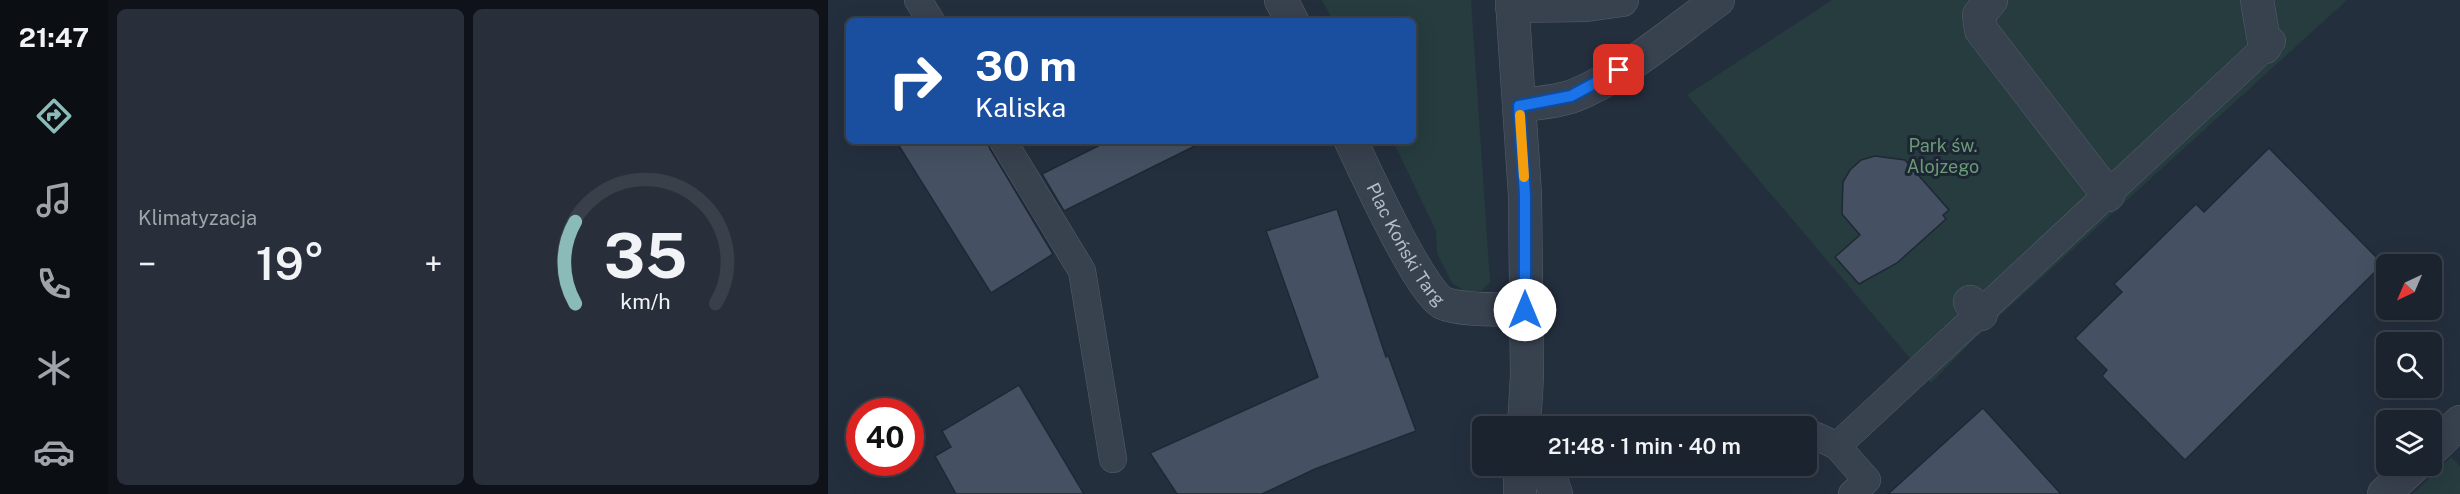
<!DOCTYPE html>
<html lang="pl">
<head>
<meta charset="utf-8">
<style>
	:root { --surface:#1b232e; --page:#282f3a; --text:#f1f3f6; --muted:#a0a4aa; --line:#39404a; --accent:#8bbbb9 }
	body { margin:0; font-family:"Public Sans",sans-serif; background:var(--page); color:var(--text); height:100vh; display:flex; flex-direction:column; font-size:22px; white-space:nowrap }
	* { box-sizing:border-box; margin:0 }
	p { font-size:20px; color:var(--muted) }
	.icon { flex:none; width:33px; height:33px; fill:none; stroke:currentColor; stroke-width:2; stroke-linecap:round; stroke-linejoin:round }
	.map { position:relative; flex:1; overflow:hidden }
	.panel { display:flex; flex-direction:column; gap:9px; padding:9px; background:#0f1319; width:720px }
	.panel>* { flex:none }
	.hud { position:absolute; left:18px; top:18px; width:570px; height:126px; border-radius:9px; box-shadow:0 6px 24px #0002,0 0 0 2px var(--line); background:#1a4fa0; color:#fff; overflow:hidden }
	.needle { width:39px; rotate:224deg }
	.tools { position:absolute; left:1548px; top:254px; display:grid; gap:12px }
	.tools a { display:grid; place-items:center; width:66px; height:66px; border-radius:9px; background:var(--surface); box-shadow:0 6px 24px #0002,0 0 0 2px var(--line); font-size:30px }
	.speed { position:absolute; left:18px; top:398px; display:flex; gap:12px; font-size:30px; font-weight:700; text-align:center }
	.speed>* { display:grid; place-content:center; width:78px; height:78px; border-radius:50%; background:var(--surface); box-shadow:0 6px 24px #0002,0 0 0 2px var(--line); line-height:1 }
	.speed .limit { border:9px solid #d22; background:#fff; color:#111 }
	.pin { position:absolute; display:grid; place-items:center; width:51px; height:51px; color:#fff; margin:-26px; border-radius:12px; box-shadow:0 3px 9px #0006 }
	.me { position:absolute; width:66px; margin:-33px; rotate:0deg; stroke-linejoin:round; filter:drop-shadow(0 0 4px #0008) }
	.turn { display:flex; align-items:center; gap:21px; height:126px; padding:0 30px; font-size:27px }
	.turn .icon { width:78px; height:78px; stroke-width:2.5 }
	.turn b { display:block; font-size:42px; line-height:51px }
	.big { font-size:45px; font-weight:600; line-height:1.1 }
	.panel .tile { flex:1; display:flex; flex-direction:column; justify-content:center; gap:9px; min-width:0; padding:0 21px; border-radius:9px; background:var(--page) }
	.panel .dial { align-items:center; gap:0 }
	.dial svg { height:156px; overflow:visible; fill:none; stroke:var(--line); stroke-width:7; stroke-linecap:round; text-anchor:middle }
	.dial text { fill:var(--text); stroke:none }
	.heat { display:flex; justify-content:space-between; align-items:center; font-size:33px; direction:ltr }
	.panel .tiles { flex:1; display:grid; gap:9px; grid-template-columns:repeat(2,1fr) }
	.trip { position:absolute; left:644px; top:416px; width:345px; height:60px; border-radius:9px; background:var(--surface); box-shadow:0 6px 24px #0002,0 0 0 2px var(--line); font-weight:600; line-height:60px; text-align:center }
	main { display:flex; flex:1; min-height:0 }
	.dock { display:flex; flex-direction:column; width:108px; justify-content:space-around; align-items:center; background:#0b0e12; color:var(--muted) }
	.dock .icon { width:42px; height:42px }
	.dock .active { color:var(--accent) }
	.dock b { font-size:27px; color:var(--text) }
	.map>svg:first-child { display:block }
</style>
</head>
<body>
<main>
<nav class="dock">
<b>21:47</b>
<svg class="icon active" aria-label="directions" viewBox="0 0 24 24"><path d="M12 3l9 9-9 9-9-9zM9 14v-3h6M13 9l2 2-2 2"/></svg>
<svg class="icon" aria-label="music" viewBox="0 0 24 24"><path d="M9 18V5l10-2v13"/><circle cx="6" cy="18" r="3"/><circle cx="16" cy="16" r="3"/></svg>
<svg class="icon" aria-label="phone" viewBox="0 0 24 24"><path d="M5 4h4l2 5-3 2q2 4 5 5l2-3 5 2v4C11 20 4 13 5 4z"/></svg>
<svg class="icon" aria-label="climate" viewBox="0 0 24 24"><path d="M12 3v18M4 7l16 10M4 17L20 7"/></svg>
<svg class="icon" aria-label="car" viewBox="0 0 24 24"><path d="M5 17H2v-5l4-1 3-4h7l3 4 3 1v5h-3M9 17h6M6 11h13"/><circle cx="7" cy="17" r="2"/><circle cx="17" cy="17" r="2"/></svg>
</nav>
<section class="panel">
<div class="tiles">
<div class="tile"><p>Klimatyzacja</p>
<div class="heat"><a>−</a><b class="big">19°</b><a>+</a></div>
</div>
<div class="tile dial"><svg viewBox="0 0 100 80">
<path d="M14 69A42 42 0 1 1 86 69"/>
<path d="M14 69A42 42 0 0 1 14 27" stroke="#8bbbb9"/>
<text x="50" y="56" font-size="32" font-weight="700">35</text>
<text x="50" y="72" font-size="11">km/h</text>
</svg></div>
</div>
</section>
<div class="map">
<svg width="1632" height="494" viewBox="0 0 1632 494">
	<rect width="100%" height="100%" fill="#242f3e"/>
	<path fill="#263c3f" d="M494 0H643L662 282 653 291H637L624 283 609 253 608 231 565 141H585V21H505Z
		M1004 0H1519L1144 341 1103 383 859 95Z
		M1623 457 1632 466V494H1585Z"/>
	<path fill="#455162" stroke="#1f2835" stroke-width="1.5" d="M68 141H159L162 149 225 254 163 293Z
		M280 141H377L236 211 214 174Z
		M1441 148 1555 264 1357 460 1274 376 1279 370 1247 338 1294 292 1286 284 1323 248 1368 204 1376 212Z
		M1047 156 1077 160 1121 210 1115 215 1118 219 1069 263 1031 284 1007 257 1032 235 1014 214 1015 182 1022 170 1033 160Z
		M509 209 558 357 560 355 588 431 487 469 434 494H349L322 453 490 377 438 231Z
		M191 385 256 494H128L107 456 123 447 114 431Z
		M1155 408 1233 494H1060Z"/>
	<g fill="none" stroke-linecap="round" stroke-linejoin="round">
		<g stroke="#565f6c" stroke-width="28">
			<path id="service" d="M90 0 103 21
				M175 141 254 271 285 459
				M988 436 1009 446 1039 480 1024 494
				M1009 446 1444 41"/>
		</g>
		<g stroke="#565f6c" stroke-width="34">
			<path id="pedestrian" d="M1163 0 1151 15 1153 30 1280 195
				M1429 0 1437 47
				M1142 302 1153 314"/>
		</g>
		<g stroke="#565f6c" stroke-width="34">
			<g id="minor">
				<path d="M453 0 464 21"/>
				<path d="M684 6 758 5 794 0"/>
				<path d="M691 106C708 103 726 102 742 97 790 80 848 30 890 0"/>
				<path id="s1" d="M523 141C536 169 593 293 615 303 632 311 677 309 697 310"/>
				<path d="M1604 449 1632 422"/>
				<path d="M1556 494 1587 465"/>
			</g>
		</g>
		<g stroke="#565f6c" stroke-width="34">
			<path id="tertiary" d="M684 0 697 195 699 376 696 426
				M692 465V494
				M718 465 728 494"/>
		</g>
		<use href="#service" stroke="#38414e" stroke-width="27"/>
		<use href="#pedestrian" stroke="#38414e" stroke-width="33"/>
		<use href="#minor" stroke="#38414e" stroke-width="33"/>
		<use href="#tertiary" stroke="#38414e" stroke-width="33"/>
	</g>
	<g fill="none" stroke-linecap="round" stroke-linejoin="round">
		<g stroke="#114b97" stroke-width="15">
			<path id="route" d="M697 310V195L691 106 743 96 791 70"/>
		</g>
		<use href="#route" stroke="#1a73e8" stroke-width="10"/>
		<path stroke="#f59e0b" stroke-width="10" d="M692 115 696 177"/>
	</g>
	<g text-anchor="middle" stroke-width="6" stroke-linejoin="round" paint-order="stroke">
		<g font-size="18" fill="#6b9a76" stroke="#1d2633">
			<text x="1115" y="152">Park św.<tspan x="1115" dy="21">Alojzego</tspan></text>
		</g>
		<g font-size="18" fill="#b4bcc9" stroke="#1d2633">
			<text dy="6" stroke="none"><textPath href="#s1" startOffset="117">Plac Koński Targ</textPath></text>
		</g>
	</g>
</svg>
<div class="tools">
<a><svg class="needle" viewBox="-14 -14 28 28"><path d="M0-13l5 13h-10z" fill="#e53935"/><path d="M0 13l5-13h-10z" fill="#a0a4aa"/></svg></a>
<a><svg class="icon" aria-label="search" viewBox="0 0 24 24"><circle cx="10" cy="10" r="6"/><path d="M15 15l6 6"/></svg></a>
<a><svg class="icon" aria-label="layers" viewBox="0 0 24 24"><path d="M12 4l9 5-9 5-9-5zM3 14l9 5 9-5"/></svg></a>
</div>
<div class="speed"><div class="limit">40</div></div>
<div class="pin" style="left:791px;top:70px;background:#d93025"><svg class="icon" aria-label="arrive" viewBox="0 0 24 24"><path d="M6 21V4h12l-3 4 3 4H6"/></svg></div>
<svg class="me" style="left:697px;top:310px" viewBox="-20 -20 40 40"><circle r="19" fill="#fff"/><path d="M0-13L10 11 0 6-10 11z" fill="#1a73e8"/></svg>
<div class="trip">21:48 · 1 min · 40 m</div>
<div class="hud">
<div class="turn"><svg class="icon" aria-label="right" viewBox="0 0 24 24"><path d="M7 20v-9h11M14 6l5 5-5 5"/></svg><div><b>30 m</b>Kaliska</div></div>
</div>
</div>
</main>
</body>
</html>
